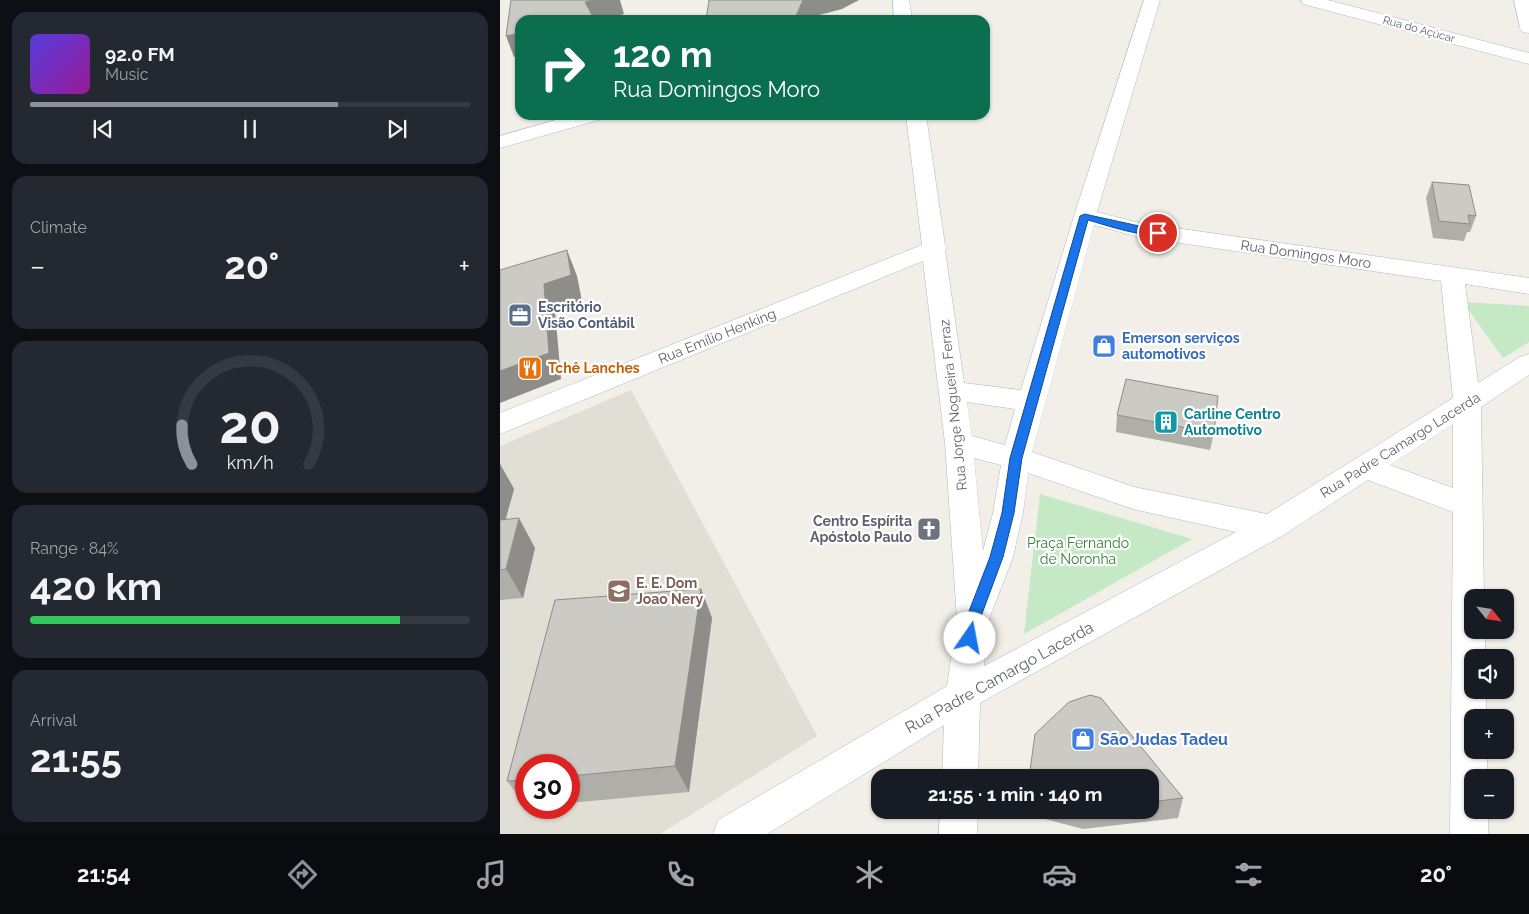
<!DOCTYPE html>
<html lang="en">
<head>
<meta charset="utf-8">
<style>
	:root { --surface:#171b24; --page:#242831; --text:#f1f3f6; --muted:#9ea1a6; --line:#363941; --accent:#8c9099 }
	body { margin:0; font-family:Raleway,sans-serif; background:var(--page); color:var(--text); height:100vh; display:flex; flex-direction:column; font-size:19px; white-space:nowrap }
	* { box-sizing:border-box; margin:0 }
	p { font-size:16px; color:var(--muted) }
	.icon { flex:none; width:28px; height:28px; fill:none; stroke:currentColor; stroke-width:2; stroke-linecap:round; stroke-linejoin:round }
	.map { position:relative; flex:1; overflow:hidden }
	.drawer { display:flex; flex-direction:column; gap:12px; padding:12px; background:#0d0f14; width:500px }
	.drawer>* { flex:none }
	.hud { position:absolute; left:15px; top:15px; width:475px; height:105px; border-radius:15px; box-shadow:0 1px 4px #0004; background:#0b6e4f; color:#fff; overflow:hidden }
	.needle { width:32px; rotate:120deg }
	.tools { position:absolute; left:964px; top:589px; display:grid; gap:10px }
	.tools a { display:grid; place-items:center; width:50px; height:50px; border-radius:10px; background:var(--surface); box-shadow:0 1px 4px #0004; font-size:25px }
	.speed { position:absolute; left:15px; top:754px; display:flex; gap:10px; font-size:25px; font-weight:700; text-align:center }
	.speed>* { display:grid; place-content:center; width:65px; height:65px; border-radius:50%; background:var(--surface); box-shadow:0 1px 4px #0004; line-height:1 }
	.speed .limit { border:8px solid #d22; background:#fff; color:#111 }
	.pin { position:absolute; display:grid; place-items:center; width:42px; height:42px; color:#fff; margin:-21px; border:2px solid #fff; border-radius:50%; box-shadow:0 1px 5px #0007 }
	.me { position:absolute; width:55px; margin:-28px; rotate:12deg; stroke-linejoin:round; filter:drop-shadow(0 0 4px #0008) }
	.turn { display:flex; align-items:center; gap:18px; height:105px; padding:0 15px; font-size:22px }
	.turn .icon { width:65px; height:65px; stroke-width:2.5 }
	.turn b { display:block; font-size:35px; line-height:42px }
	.big { font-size:38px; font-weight:700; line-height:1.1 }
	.drawer .widget { flex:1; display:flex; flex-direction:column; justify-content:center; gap:8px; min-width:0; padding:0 18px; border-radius:15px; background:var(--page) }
	.drawer .dial { align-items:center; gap:0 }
	.dial svg { height:130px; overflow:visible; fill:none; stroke:var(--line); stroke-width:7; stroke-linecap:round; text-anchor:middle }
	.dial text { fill:var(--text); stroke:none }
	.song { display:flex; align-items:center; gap:15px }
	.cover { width:60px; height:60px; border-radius:8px; background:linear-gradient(135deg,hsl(250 70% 55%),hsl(300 70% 35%)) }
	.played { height:5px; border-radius:2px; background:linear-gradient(90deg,var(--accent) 70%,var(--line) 70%) }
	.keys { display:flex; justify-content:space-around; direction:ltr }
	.heat { display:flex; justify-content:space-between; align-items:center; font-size:28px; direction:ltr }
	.charge { height:8px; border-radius:4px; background:linear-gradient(90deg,#34c759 84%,var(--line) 0) }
	.trip { position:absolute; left:371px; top:769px; width:288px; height:50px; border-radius:15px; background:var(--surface); box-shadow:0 1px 4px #0004; font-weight:700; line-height:50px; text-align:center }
	.tabs { display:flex; height:80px; justify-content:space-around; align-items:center; background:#090b0e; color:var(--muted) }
	.tabs .icon { width:35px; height:35px }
	.tabs .on { color:var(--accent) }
	.tabs b { font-size:22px; color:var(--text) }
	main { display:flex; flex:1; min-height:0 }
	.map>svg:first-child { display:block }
</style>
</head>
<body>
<main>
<section class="drawer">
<div class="widget">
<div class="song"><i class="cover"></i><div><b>92.0 FM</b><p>Music</p></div></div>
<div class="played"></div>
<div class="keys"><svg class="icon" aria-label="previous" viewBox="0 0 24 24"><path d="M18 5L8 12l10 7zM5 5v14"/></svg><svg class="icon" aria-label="pause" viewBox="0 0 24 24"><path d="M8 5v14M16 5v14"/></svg><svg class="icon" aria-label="next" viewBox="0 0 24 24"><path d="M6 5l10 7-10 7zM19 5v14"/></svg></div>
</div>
<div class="widget"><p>Climate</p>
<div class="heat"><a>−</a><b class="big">20°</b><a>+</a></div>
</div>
<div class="widget dial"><svg viewBox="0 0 100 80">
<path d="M14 69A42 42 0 1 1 86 69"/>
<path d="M14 69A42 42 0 0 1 8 45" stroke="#8c9099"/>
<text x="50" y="56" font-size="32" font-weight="700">20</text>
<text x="50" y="72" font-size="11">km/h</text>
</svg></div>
<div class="widget"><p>Range · 84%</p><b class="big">420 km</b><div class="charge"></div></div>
<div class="widget"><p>Arrival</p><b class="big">21:55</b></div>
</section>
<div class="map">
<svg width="1029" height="834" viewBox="0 0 1029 834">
	<rect width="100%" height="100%" fill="#f1efe8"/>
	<path fill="#e1ded6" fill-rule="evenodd" d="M131 390 317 736 160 834H0V446ZM26 765H69V808H26Z"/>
	<path fill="#c5e8c5" d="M963 302 1029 306V342L1003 358Z
		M540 494 692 539 524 634Z"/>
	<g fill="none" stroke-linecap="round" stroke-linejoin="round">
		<g stroke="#b5b8bc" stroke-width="1">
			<path id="minor" d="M393 0H409L412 20H394Z
				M644 0H660L597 212 640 223 1029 278V294L965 284 978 383 1020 357 1029 354V375L981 407 984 598H972V630H985V658H972V690H986V718H972V750H987V778H972V810H988V834H950L953 512 868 480 782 536 480 703 478 778H442L444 725 267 834H213L218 820 447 686 457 619 445 443 423 261 0 434V413L422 245 406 115H426L445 245 447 248 445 250 464 383 521 390 574 216ZM594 225 639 237 941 281 953 398 767 514 634 487 532 452ZM467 402 515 409 505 445 472 436ZM953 424V488L890 465ZM474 458 501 465 493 513 483 551ZM528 473 633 509 736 532 484 666 489 619 513 557 523 513Z
				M801 0H828L1029 53V64L803 4Z
				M1014 0H1029V33L1023 32 1020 28Z
				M73 115H105L102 119 0 148V136Z
				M440 810H478L477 834H439Z"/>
		</g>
		<use href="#minor" fill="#fff" fill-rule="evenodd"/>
	</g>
	<path fill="#afaea9" d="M932 182 976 216 970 232H967L964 241 933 238 926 198Z
		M617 415 714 433 710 450 616 432Z
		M0 464 14 489 5 520 35 548 23 598 0 600Z
		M201 589 212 618 189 792 69 803V765H26V805L7 781 55 600Z
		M650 778 683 798 678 818 583 829 526 814V810H650Z"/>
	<path fill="#8f8d8a" d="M94 0H120L124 14 101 20H78L85 2Z
		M303 0H359L342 9 312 17 310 20H294Z
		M20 33V56L14 57 6 36Z
		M67 250 77 276 82 301 55 310 61 379 0 403V371L44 284Z
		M0 464 14 489 0 540Z
		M19 518 35 548 23 598 6 569Z
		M201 589 212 618 189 792 175 766Z"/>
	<path fill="#cccac5" stroke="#8f8d8a" d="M11 0H94L85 2 93 17 78 20H20V33L6 36Z
		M209 0H303L294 20H206Z
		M932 182 969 185 976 216 968 215 970 224 939 221Z
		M67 250 71 275 44 284 49 353 0 371V270Z
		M626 379 718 396 714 433 617 415Z
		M19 518 6 569 0 570V520Z
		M201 589 175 766 69 776V765H26V780L7 781 55 600Z
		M590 695 601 698 683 798 650 802V778H529L535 734 569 702Z"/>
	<path fill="#1a73e8" stroke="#114b97" d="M585 214C596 217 658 229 663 233 653 241 602 224 588 220L522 458 514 513 503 557 480 619 475 642 470 644 466 642 464 638 466 619 490 557 502 513 510 458 580 216Z"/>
	<defs>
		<g id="office-square" transform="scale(1.25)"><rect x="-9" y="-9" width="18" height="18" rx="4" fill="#5c6f8a" stroke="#fff"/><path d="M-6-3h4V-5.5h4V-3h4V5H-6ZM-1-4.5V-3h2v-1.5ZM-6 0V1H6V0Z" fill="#fff"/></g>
		<g id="shop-square" transform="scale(1.25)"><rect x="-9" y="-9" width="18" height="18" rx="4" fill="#3f7fe0" stroke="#fff"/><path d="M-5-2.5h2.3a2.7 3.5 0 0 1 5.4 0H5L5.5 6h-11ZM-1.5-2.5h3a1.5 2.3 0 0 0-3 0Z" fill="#fff"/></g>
		<g id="restaurant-square" transform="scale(1.25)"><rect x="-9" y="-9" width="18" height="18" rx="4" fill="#e8710a" stroke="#fff"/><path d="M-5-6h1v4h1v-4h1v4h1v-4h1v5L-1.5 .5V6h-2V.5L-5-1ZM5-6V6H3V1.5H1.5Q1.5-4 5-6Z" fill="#fff"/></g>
		<g id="building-square" transform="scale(1.25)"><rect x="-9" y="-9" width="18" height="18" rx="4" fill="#0f9aa8" stroke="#fff"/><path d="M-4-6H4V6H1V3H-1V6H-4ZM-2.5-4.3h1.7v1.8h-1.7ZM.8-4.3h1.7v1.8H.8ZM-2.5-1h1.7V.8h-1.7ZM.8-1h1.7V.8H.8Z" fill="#fff"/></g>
		<g id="church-square" transform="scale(1.25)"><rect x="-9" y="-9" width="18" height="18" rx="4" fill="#6b7280" stroke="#fff"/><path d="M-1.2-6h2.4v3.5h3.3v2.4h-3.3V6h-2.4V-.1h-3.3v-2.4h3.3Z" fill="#fff"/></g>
		<g id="school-square" transform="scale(1.25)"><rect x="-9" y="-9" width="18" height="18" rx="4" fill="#8d6e63" stroke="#fff"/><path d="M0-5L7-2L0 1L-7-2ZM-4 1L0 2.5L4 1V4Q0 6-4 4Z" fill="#fff"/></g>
	</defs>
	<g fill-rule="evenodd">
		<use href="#office-square" x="20" y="315"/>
		<use href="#shop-square" x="604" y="346"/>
		<use href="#restaurant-square" x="30" y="368"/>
		<use href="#building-square" x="666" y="422"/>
		<use href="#church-square" x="429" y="529"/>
		<use href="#school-square" x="119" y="591"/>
		<use href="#shop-square" x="583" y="739"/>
	</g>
	<g text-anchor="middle" stroke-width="4.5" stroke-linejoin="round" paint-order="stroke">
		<g font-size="11" fill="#5f6368" stroke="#fff">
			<text transform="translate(919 29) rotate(15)" y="4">Rua do Açúcar</text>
		</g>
		<g font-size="14" fill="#5f6368" stroke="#fff">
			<text transform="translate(806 254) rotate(8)" y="5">Rua Domingos Moro</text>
			<text transform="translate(217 336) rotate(-22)" y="5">Rua Emílio Henking</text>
			<text transform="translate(453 405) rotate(-96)" y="5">Rua Jorge Nogueira Ferraz</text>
			<text transform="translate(900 445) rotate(-32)" y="5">Rua Padre Camargo Lacerda</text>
		</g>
		<g font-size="14" font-weight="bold" fill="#4e5e75" stroke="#fff" text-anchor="start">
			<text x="38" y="312">Escritório<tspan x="38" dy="16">Visão Contábil</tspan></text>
		</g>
		<g font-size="14" font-weight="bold" fill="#366cbe" stroke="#fff" text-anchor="start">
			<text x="622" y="343">Emerson serviços<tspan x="622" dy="16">automotivos</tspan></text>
		</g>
		<g font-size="14" font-weight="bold" fill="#c56008" stroke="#fff" text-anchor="start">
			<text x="48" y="373">Tchê Lanches</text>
		</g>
		<g font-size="14" font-weight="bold" fill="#0d838f" stroke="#fff" text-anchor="start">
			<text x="684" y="419">Carline Centro<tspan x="684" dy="16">Automotivo</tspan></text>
		</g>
		<g font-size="14" font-weight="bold" fill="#5b616d" stroke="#fff" text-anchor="end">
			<text x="412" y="526">Centro Espírita<tspan x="412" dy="16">Apóstolo Paulo</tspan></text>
		</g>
		<g font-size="14" fill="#348238" stroke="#fff">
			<text x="578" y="548">Praça Fernando<tspan x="578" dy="16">de Noronha</tspan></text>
		</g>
		<g font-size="14" font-weight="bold" fill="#785e54" stroke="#fff" text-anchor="start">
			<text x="136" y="588">E. E. Dom<tspan x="136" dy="16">Joao Nery</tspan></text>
		</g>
		<g font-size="16" fill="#5f6368" stroke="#fff">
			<text transform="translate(499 677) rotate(-29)" y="6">Rua Padre Camargo Lacerda</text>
		</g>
		<g font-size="16" font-weight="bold" fill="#366cbe" stroke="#fff" text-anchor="start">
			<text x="600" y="745">São Judas Tadeu</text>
		</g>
	</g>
</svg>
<div class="tools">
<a><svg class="needle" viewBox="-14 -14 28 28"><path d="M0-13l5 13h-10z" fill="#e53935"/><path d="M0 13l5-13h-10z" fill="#9ea1a6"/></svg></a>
<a><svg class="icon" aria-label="sound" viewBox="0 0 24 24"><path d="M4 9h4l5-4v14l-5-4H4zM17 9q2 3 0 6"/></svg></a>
<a>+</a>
<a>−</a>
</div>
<div class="speed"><div class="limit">30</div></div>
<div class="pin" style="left:658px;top:233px;background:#d93025"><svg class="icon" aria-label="arrive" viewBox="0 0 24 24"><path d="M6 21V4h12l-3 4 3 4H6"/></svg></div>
<svg class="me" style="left:470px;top:638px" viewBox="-20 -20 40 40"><circle r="19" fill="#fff"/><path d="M0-13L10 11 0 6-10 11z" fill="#1a73e8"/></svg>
<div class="trip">21:55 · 1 min · 140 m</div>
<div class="hud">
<div class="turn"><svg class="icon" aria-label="right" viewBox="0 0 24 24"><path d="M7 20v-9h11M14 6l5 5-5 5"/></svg><div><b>120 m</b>Rua Domingos Moro</div></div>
</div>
</div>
</main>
<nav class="tabs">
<b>21:54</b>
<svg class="icon on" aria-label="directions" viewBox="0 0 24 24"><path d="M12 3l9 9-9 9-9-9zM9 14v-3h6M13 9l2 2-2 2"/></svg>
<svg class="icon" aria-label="music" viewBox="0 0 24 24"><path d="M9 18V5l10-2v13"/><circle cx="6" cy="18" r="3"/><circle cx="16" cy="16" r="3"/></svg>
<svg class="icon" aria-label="phone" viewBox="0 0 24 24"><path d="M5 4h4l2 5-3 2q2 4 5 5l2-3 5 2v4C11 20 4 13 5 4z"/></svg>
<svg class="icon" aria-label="climate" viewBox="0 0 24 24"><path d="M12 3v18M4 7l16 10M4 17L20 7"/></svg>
<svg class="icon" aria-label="car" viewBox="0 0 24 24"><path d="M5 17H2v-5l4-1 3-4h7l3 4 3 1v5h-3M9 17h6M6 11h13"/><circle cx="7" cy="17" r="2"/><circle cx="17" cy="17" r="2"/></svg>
<svg class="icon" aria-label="filters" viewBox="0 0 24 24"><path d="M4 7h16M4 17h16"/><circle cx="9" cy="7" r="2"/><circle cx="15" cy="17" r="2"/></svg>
<b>20°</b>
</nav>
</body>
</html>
